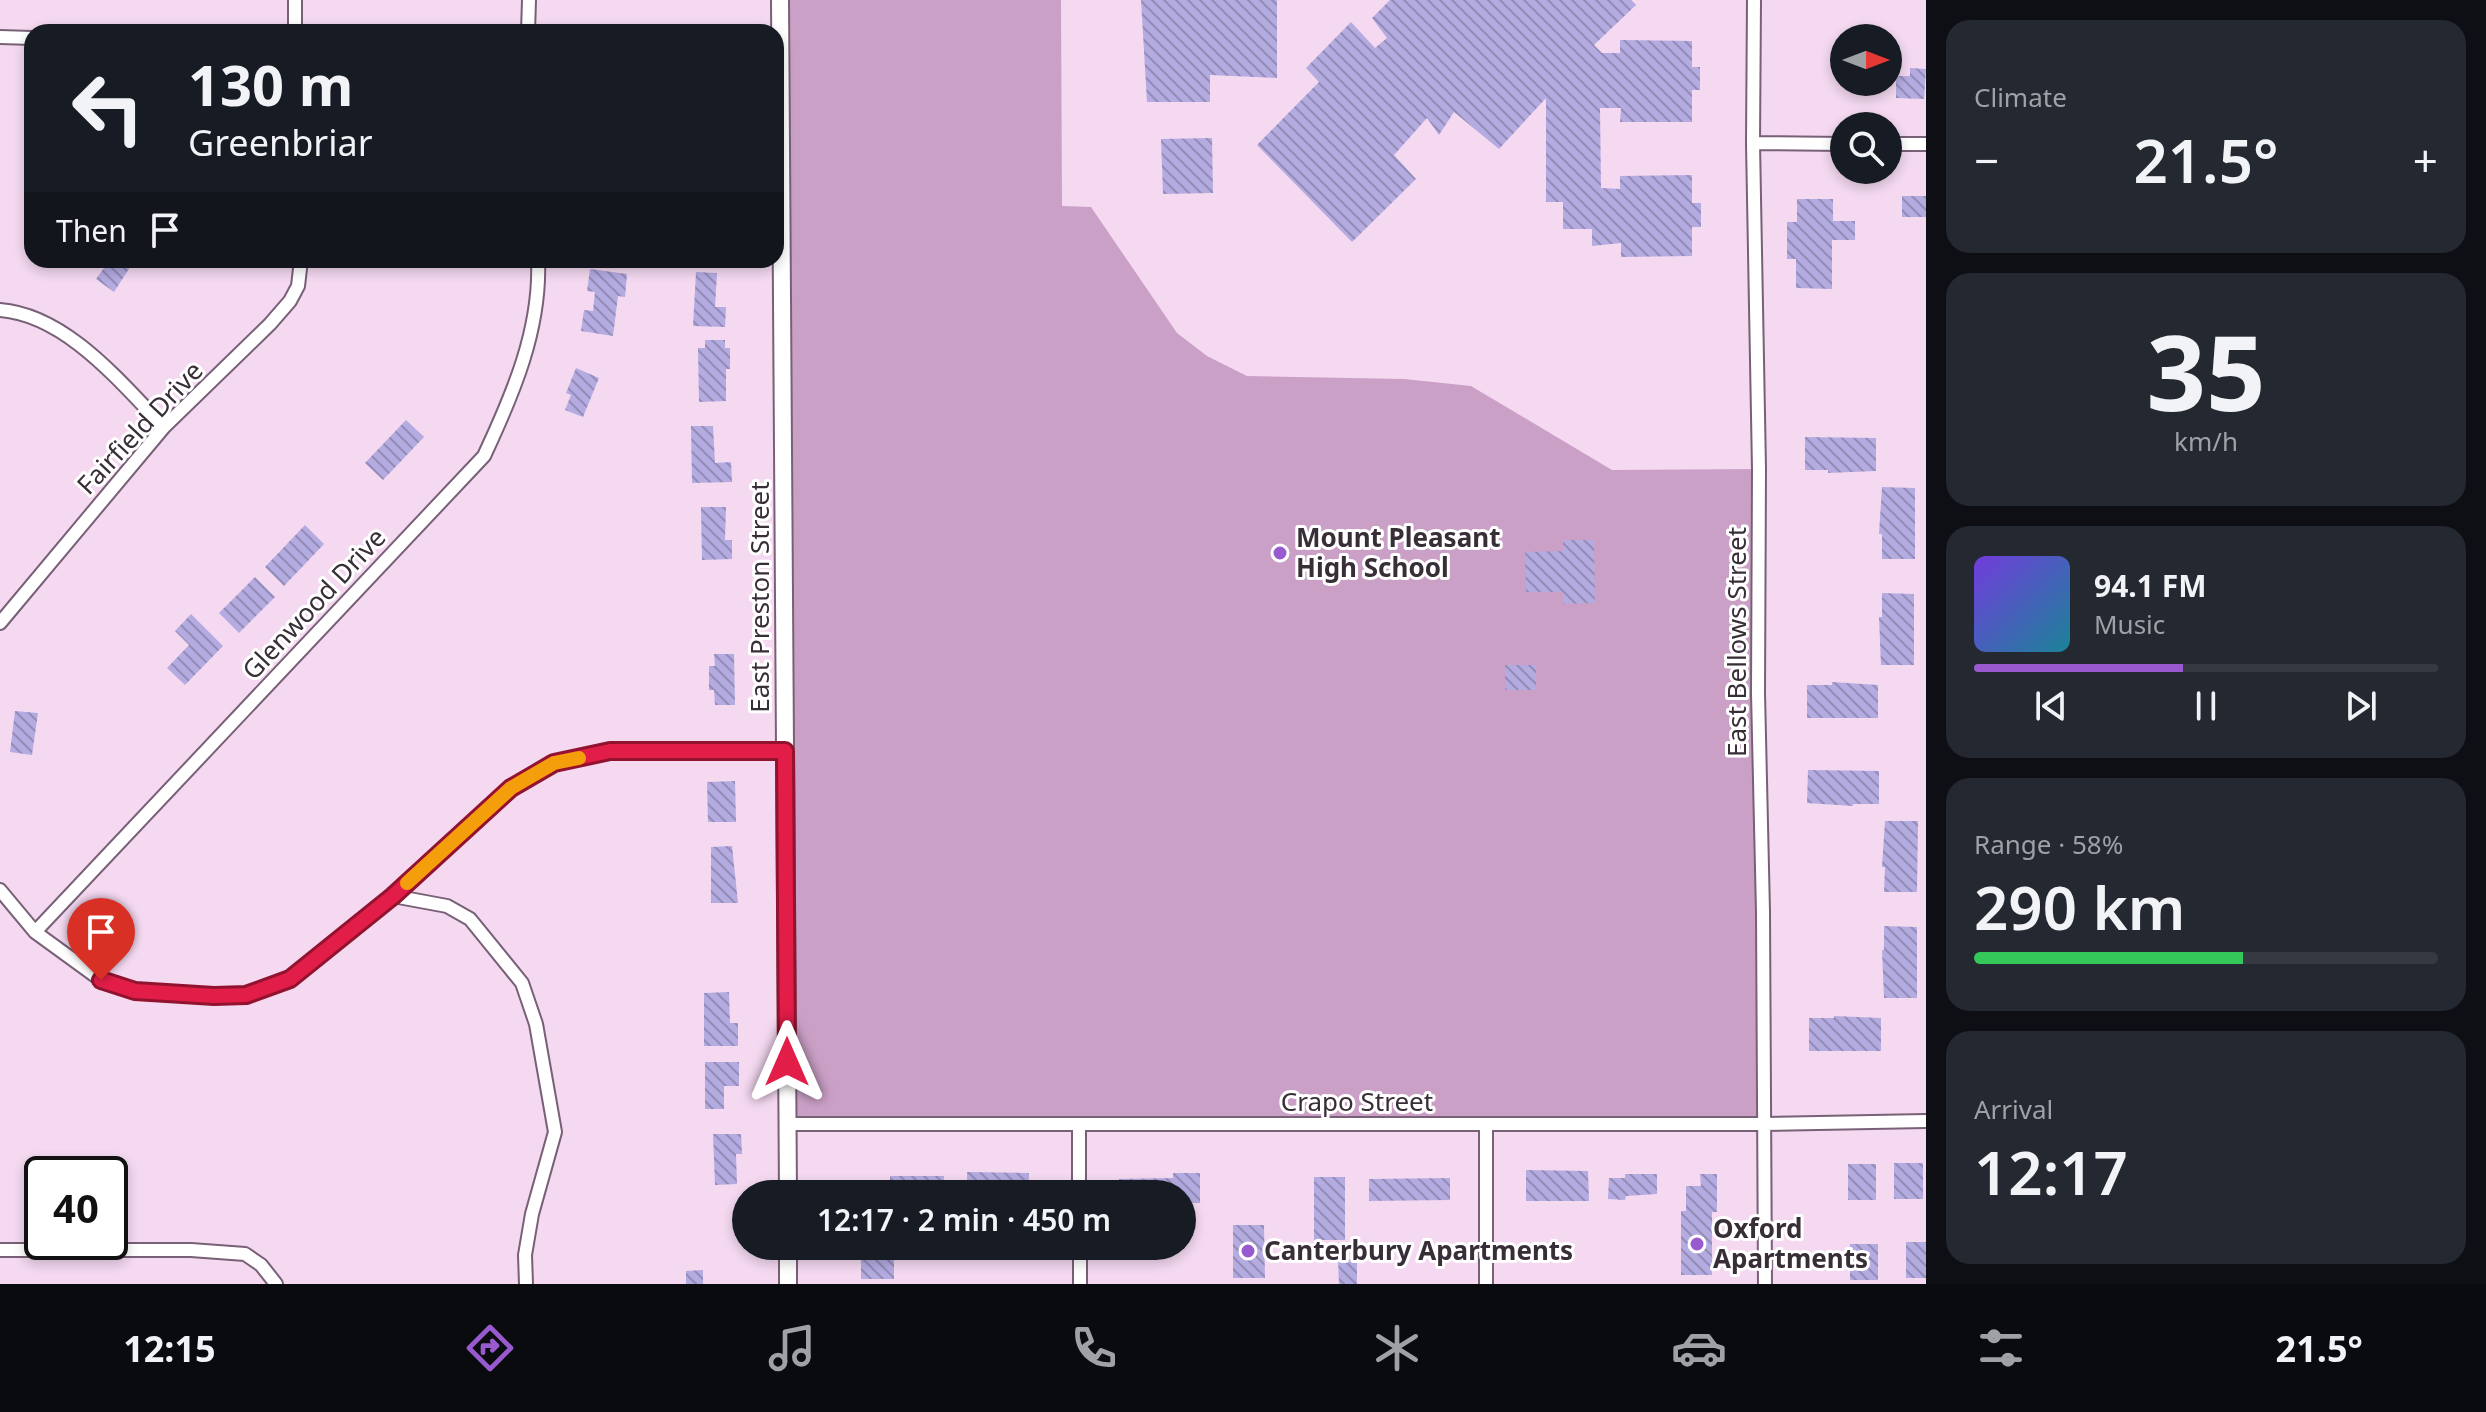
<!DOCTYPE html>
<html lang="en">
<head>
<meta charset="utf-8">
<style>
	:root { --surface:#171b24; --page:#242831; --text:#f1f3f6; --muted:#9ea1a6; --line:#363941; --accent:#995ad0 }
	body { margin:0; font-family:"Noto Sans",sans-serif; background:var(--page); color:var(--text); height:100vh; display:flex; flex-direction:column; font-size:30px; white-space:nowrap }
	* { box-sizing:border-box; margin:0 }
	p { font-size:26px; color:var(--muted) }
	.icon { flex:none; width:44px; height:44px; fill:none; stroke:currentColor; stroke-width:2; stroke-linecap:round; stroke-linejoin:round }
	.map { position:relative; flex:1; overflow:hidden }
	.details { display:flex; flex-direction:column; gap:20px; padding:20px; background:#0d0f14; width:560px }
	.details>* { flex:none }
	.hud { position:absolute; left:24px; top:24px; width:760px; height:244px; border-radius:24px; box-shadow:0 4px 12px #0003; background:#171b24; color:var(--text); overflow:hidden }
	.needle { width:52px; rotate:90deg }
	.buttons { position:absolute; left:1830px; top:24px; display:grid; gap:16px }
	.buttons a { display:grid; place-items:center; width:72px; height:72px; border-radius:50%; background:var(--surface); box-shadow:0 4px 12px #0003; font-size:40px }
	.speed { position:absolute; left:24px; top:1156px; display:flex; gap:16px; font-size:40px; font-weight:700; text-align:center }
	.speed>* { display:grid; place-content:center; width:104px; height:104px; border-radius:50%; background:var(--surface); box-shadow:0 4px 12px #0003; line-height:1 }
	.speed .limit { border:4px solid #111; border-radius:12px; background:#fff; color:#111 }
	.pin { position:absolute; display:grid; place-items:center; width:68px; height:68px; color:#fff; margin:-82px -34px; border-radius:50% 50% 50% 0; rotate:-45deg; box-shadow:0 0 8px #0007 }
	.pin .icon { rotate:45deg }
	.me { position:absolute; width:88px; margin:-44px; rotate:0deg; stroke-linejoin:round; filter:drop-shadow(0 0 6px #0008) }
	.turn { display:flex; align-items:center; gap:28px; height:168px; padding:0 32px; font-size:36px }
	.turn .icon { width:104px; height:104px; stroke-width:2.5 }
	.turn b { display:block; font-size:56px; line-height:68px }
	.then { display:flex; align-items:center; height:76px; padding:0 32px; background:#0003; gap:16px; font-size:30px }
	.big { font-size:60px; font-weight:600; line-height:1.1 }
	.details .card { flex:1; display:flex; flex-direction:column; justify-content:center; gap:12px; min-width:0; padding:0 28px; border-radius:24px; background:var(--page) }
	.details .dial { align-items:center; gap:0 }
	.dial b { font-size:104px; line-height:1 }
	.song { display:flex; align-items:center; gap:24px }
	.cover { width:96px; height:96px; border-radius:12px; background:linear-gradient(135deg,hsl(260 70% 55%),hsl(190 70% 35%)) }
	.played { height:8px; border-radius:4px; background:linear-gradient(90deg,var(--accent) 45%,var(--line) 45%) }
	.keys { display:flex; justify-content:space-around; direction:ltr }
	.heat { display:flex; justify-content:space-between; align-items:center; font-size:44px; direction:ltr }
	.charge { height:12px; border-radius:6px; background:linear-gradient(90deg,#34c759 58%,var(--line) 0) }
	.trip { position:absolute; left:732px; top:1180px; width:464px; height:80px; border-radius:40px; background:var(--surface); box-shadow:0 4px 12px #0003; font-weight:600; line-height:80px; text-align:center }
	.dock { display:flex; height:128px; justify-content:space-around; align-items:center; background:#090b0e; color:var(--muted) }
	.dock .icon { width:56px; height:56px }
	.dock .active { color:var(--accent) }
	.dock b { font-size:36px; color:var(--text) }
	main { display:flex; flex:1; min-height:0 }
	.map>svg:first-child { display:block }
</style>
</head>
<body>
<main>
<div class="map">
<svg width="1926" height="1284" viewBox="0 0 1926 1284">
	<defs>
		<pattern id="building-back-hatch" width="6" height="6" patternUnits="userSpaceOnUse" patternTransform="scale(2)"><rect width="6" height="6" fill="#b4abe1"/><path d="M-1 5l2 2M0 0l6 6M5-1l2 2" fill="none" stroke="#938cb7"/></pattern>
	</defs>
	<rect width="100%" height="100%" fill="#f4d9f1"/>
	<path fill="#cba0c7" d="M780 0H1061L1062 206 1091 207 1177 333 1207 356 1247 376 1404 379 1471 386 1612 470 1759 469 1764 1124H787Z"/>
	<path fill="url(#building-back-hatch)" d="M1141 0H1277V78L1210 75V102H1147Z
		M1390 0H1631L1636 5 1594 45 1602 53H1620V40L1692 41V67H1700V90H1692V122H1620L1621 108H1600L1601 188 1620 189V176L1692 175V203H1701V227H1692V256L1621 257V243L1592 246V229H1563V202H1546V98L1499 149 1454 112 1439 135 1427 118 1394 155 1416 179 1352 242 1257 145 1319 82 1306 68 1351 22 1375 48 1387 38 1372 18Z
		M1910 68 1926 69 1924 99 1896 98V76H1910Z
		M1212 138 1213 193 1163 194 1161 139Z
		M1902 196H1926V217H1902Z
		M1797 199H1833V221H1855V240H1832V289L1796 288V259H1787V222H1797Z
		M92 260H133L134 261 114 292 96 279 104 268Z
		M590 269 627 274 625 297 618 296 613 336 581 331 584 310 593 311 595 292 587 291Z
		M696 272 717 273 715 307H726L725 327 693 326Z
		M705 340H725V348H730V369H726V401L699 402 698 348H705Z
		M576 368 599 378 583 417 565 410 571 395 566 393Z
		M406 420 424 437 383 480 365 463Z
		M691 426H713L715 463 731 462 732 482 692 483Z
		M1805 437 1876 438V471L1828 473V470H1805Z
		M1882 487 1915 488V559H1882V534H1879Z
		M701 507H726L725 540H732V559L702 560Z
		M305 525 324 544 284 586 265 567Z
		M1563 540H1594L1595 603 1564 604 1563 592H1526L1525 552 1563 551Z
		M255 577 275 597 239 633 219 613Z
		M1882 593 1914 594V665H1881L1879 617H1882Z
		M191 614 223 646 185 685 167 668 189 645 175 631Z
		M714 654H734L735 705H715L714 690H709V666H715Z
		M1505 665H1536V690H1505Z
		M1832 682 1878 685V718H1807V685H1832Z
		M15 711 38 713 32 755 10 752Z
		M1808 770 1879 771V804H1853V806L1807 803Z
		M735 781 736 822H708L707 782Z
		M1885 821H1918L1917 892H1884L1885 867H1882Z
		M732 846 738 903H711V847Z
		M1884 926 1917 927V998H1884L1882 950H1884Z
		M729 992 730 1023H738V1046H704V993Z
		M1834 1016 1881 1018V1051H1809V1018H1834Z
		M705 1062H739V1086H724V1109H705Z
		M713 1134H741L742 1154H736L737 1184 715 1185Z
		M1894 1163H1923V1199H1894Z
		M1848 1164H1876V1200H1848Z
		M1526 1170 1588 1171 1589 1201H1526Z
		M967 1172 1029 1173V1194H967Z
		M1173 1173H1200V1203H1182V1194H1119V1179L1173 1178Z
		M1625 1174H1657V1194L1626 1196 1625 1200 1608 1199 1609 1178H1625Z
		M1700 1174H1717V1212H1712V1275H1681V1211H1686V1186H1701Z
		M890 1176H944L943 1194H890Z
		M1314 1177H1345V1240H1314Z
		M1450 1178V1200L1369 1201V1179Z
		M1233 1225H1264L1265 1278H1233Z
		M1906 1242H1926V1278H1906Z
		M1850 1244H1878V1280H1850Z
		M861 1246H894V1279H861Z
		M1338 1259 1357 1260V1284H1339Z
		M703 1270V1284H686V1271Z"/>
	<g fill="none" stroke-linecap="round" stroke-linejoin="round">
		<g stroke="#786076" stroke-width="16">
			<path id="minor" d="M1754 0 1753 143 1759 469 1758 693 1763 912 1765 1284
				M295 32V0
				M528 32 529 0
				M0 37 32 38
				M1753 143 1844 144
				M1888 144H1926
				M0 310C66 315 120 382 164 427
				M0 623 164 427 270 324 290 301 298 286 301 260
				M0 890 35 932 101 980 135 991 172 995H246L290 979 393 896 511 788 554 763 610 751H785
				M393 896 447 906 470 919 522 983 536 1024 555 1132 532 1214 525 1255 526 1284
				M35 932 484 456C513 394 541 329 538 260
				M787 1124H1764L1926 1121
				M1079 1125V1194
				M1080 1246V1284
				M0 1250H191L245 1254 261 1265 276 1284
				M1486 1284V1124"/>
		</g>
		<g stroke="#786076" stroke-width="20">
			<path id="tertiary" d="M780 0 788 1194
				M788 1246V1284"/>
		</g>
		<use href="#minor" stroke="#fff" stroke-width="12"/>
		<use href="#tertiary" stroke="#fff" stroke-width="16"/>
	</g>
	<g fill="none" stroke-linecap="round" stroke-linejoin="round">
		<g stroke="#92132f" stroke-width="20">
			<path id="route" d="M101 980 135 991 214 996 246 995 290 979 393 896 511 788 554 763 610 751H785L787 1062"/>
		</g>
		<use href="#route" stroke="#e11d48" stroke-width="14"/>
		<path stroke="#f59e0b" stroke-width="14" d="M407 883 511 788 554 763 579 758"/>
	</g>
	<g fill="#995ad0" stroke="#fff" stroke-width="3">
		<circle cx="1280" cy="553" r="8"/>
		<circle cx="1697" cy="1244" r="8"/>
		<circle cx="1248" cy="1251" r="8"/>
	</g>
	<g text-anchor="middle" stroke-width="6" stroke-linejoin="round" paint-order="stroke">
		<g font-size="26" fill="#382e37" stroke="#fff">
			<text transform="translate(140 428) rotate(-47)" y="9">Fairfield Drive</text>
			<text transform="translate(760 597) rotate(-90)" y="9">East Preston Street</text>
			<text transform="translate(314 604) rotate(-47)" y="9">Glenwood Drive</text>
			<text transform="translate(1737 642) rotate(-90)" y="9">East Bellows Street</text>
			<text x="1357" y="1111">Crapo Street</text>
		</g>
		<g font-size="26" font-weight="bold" fill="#382e37" stroke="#fff" text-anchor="start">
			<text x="1296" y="547">Mount Pleasant<tspan x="1296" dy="30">High School</tspan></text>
			<text x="1713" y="1238">Oxford<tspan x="1713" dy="30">Apartments</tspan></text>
			<text x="1264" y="1260">Canterbury Apartments</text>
		</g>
	</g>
</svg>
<div class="buttons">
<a><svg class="needle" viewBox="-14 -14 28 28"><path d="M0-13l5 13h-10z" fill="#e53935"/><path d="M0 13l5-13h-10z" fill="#9ea1a6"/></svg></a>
<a><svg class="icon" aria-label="search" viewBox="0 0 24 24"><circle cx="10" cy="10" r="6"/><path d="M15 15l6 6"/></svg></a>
</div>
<div class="speed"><div class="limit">40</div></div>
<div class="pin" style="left:101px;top:980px;background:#d93025"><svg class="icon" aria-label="arrive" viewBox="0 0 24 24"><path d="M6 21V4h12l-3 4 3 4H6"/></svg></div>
<svg class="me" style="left:787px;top:1062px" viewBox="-20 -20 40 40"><path d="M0-17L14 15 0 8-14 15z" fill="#e11d48" stroke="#fff" stroke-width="4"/></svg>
<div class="trip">12:17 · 2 min · 450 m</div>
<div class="hud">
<div class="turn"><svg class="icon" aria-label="left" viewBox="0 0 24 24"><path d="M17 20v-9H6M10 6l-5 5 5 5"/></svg><div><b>130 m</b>Greenbriar</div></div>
<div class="then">Then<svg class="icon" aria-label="arrive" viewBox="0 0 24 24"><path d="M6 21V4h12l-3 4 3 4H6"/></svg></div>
</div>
</div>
<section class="details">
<div class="card"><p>Climate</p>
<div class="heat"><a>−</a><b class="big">21.5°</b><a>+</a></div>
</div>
<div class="card dial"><b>35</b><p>km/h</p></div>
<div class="card">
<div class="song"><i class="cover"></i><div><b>94.1 FM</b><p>Music</p></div></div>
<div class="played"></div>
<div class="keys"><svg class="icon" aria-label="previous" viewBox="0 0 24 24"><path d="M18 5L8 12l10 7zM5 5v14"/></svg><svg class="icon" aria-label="pause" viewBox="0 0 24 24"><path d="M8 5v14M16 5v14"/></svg><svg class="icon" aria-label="next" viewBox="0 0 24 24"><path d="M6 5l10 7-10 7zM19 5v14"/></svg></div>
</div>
<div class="card"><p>Range · 58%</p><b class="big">290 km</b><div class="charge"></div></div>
<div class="card"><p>Arrival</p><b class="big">12:17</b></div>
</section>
</main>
<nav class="dock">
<b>12:15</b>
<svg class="icon active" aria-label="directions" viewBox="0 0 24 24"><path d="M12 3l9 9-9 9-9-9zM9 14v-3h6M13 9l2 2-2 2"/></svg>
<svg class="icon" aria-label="music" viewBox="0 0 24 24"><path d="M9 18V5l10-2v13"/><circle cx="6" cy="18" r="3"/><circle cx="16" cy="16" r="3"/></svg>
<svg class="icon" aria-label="phone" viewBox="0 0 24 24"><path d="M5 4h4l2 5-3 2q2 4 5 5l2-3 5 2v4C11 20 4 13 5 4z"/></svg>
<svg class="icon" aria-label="climate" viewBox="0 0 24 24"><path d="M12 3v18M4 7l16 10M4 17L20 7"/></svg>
<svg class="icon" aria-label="car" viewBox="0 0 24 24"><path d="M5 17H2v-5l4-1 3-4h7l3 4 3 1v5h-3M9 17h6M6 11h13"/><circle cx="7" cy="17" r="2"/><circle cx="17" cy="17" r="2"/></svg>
<svg class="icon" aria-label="filters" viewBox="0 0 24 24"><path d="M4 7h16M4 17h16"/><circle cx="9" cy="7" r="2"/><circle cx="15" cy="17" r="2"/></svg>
<b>21.5°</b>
</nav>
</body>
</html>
